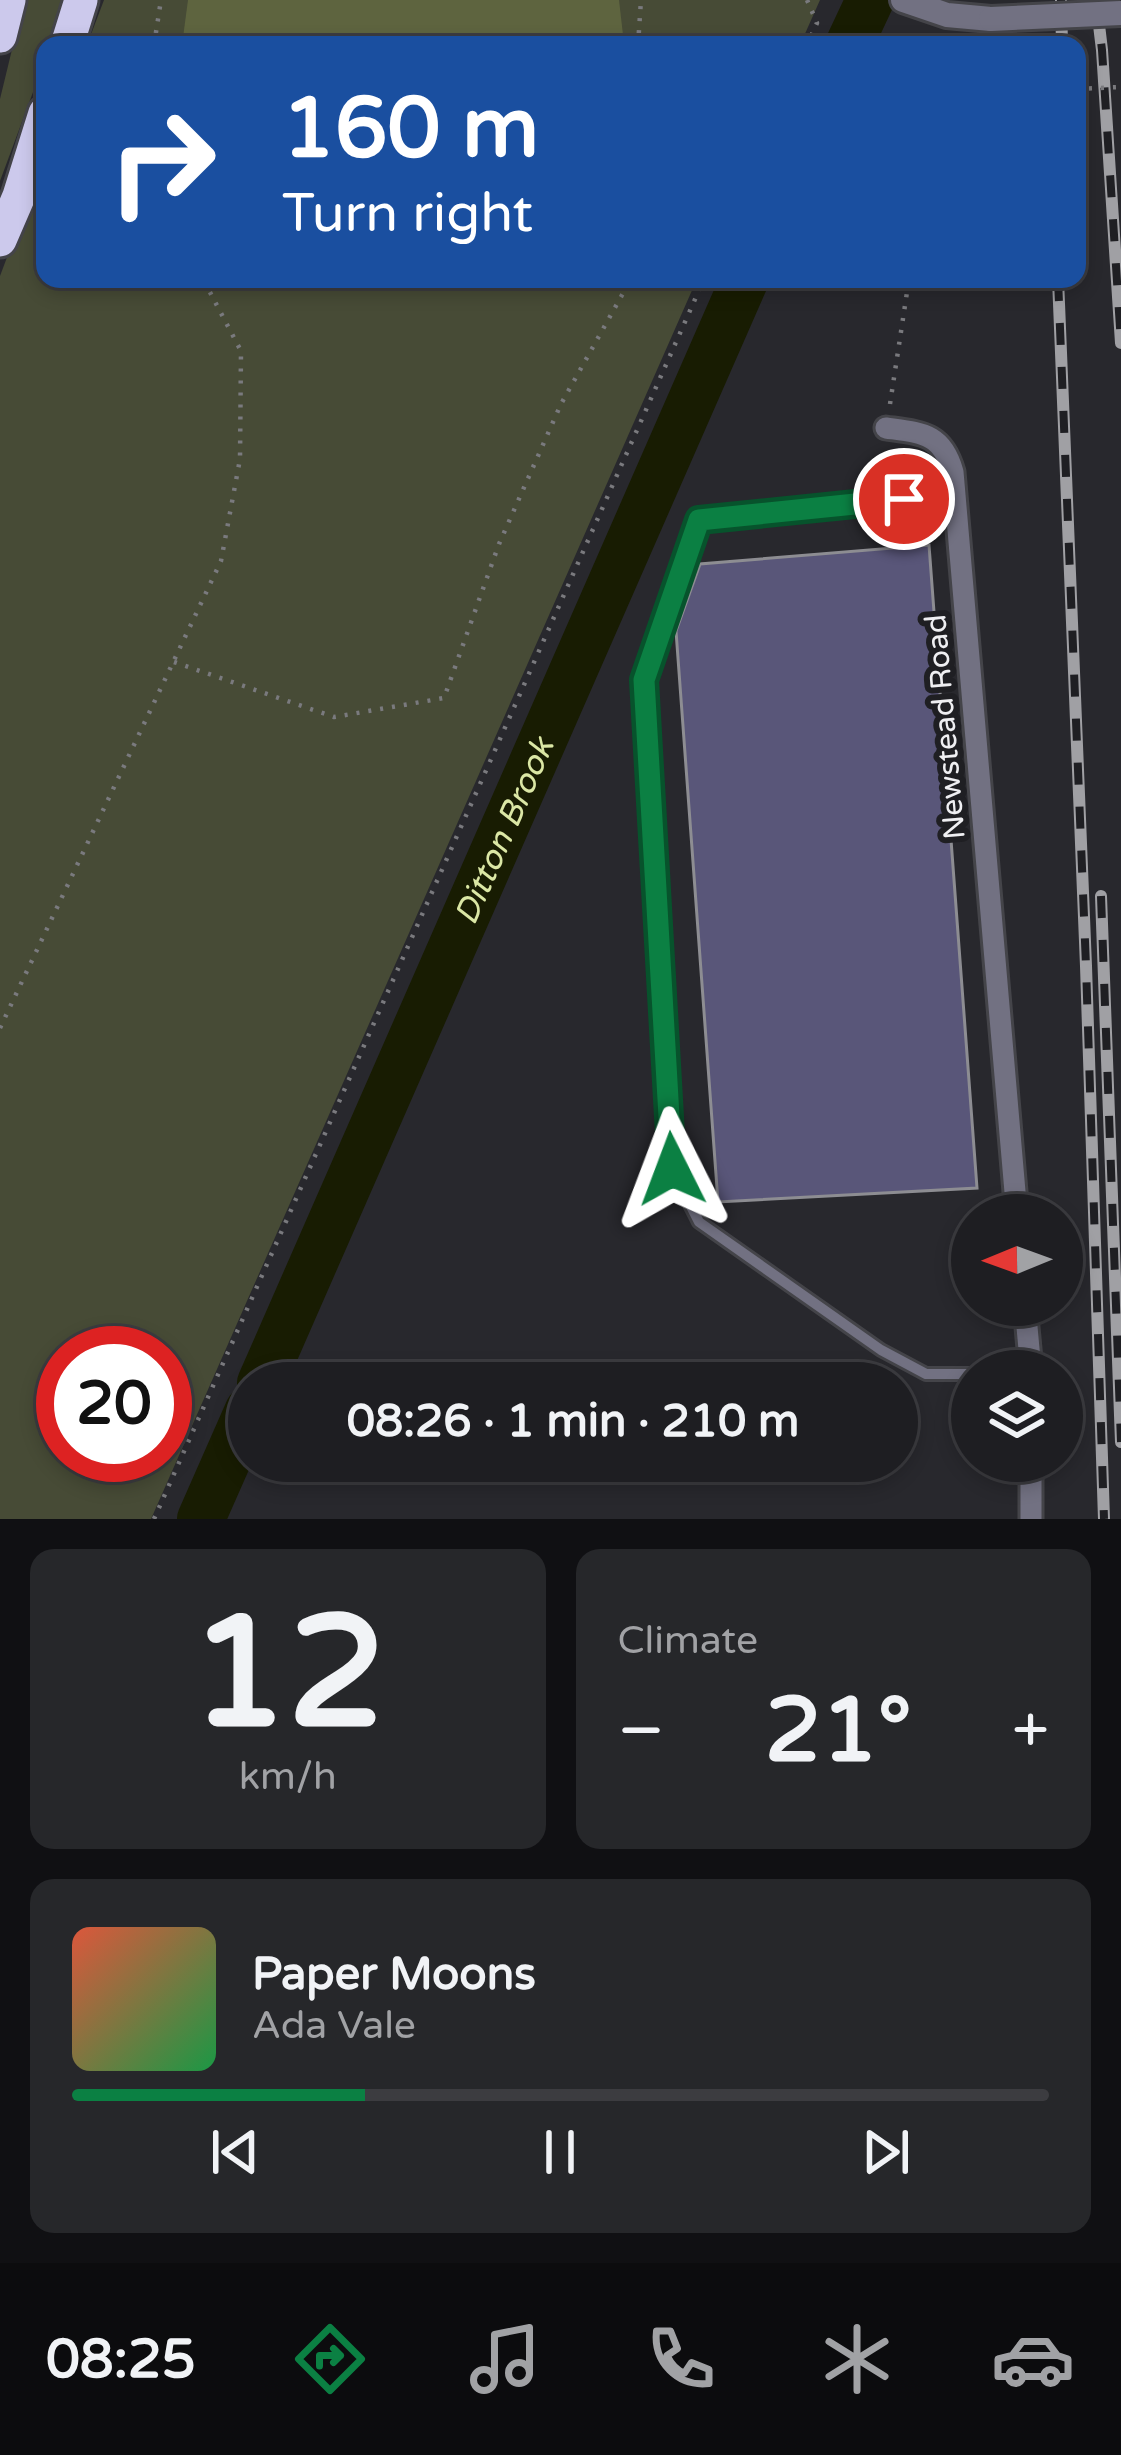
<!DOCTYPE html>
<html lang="en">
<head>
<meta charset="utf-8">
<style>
	:root { --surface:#1e1e22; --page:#26272a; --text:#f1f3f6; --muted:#a1a2a5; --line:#3c3c40; --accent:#0b8043 }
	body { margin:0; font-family:"Varela Round",sans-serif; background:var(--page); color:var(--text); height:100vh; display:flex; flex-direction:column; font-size:45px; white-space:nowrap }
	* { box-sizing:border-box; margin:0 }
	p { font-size:39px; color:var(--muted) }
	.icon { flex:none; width:66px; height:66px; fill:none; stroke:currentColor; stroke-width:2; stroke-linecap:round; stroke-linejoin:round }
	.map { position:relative; height:1519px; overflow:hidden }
	.drawer { display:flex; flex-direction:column; gap:30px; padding:30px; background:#101013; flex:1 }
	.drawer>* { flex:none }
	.hud { position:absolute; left:36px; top:36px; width:1050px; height:252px; border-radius:24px; box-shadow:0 6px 18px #0003,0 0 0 3px var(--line); background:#1a4fa0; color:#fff; overflow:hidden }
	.needle { width:78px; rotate:269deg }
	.buttons { position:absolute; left:951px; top:1194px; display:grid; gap:24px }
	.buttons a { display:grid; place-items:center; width:132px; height:132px; border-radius:50%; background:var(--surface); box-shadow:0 6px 18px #0003,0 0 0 3px var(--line); font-size:60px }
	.speed { position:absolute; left:36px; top:1326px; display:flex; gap:24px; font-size:60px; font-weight:700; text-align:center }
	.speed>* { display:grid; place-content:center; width:156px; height:156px; border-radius:50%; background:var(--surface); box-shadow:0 6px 18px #0003,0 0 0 3px var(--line); line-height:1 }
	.speed .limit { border:18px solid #d22; background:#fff; color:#111 }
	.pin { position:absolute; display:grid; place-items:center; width:102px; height:102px; color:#fff; margin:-51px; border:6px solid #fff; border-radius:50%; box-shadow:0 3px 12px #0007 }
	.me { position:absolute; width:132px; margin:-66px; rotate:357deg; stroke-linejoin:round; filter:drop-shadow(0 0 9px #0008) }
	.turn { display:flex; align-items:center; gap:42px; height:252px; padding:0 48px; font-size:54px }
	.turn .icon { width:156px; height:156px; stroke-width:2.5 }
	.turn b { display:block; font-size:84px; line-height:102px }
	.big { font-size:90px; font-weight:700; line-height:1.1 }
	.drawer .widget { flex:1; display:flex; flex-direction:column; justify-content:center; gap:18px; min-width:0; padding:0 42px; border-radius:24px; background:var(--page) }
	.drawer .dial { align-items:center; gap:0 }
	.dial b { font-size:156px; line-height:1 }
	.song { display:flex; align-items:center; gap:36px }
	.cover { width:144px; height:144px; border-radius:18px; background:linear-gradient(135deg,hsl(10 70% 55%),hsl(140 70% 35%)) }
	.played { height:12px; border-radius:6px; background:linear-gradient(90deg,var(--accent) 30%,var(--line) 30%) }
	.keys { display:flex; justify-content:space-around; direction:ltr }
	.heat { display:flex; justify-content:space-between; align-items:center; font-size:66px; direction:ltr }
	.drawer .tiles { flex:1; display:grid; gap:30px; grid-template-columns:1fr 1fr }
	.widget:last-child { grid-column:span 2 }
	.trip { position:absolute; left:228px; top:1362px; width:690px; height:120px; border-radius:60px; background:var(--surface); box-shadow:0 6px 18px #0003,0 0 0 3px var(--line); font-weight:700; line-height:120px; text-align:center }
	.tabs { display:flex; height:192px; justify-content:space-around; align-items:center; background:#0c0c0e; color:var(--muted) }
	.tabs .icon { width:84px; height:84px }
	.tabs .current { color:var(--accent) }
	.tabs b { font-size:54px; color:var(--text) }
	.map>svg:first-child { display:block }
</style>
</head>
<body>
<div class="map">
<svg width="1121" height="1519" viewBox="0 0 1121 1519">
	<rect width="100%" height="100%" fill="#28282d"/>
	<path fill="#474b36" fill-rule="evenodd" d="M24 0H63L49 45H45V57L39 76 0 181V99Z
		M104 0H820L800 45H87Z
		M45 156V279H697L151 1519H0V276ZM63 1353H165V1455H63Z"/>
	<path fill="#5e643f" d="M188 0H619L623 35 621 45H182Z"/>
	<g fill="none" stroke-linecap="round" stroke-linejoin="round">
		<g stroke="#181c02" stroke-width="48">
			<path d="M849 45 870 0"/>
			<path id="s1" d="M261 1383 745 279"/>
			<path d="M201 1519 249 1410"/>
		</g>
	</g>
	<path fill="#595679" stroke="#8d8d92" stroke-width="3" d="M929 545 977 1188 718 1202 676 631 700 564Z"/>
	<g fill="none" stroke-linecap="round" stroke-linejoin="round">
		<g stroke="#444449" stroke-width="16">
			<path id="service" d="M904 499 699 520 643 680 672 1169 699 1222 881 1350 926 1374H972"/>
		</g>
		<g stroke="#444449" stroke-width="27">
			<path id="minor" d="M886 428C922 433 942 433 953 472L1017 1215
				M1025 1305 1031 1371
				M1031 1519V1461"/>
		</g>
		<g stroke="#444449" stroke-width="30">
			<path id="tertiary" d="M903 0 947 15 991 19"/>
		</g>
		<g stroke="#444449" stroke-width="39">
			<path id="trunk" d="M0 36 9 0
				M67 45 81 0
				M0 240 19 196 45 113"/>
		</g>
		<path stroke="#7a7a7e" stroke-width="4.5" stroke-dasharray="3 9" stroke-linecap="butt" d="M807 0 817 23 807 45
			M154 45 161 0
			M638 45 641 0
			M890 404 909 279
			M174 662 334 717 444 698 499 544 561 404 631 279
			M0 1028 221 561 240 459 241 351 203 279
			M154 1519 704 279"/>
		<use href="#service" stroke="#727182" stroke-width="10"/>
		<use href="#minor" stroke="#727182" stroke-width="21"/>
		<use href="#tertiary" stroke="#727182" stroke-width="24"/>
		<use href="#trunk" stroke="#ccc9ec" stroke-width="33"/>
		<g stroke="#a0a0a4" stroke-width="12">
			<path id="rail" d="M1061 0 1062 45
				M1096 0 1102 50 1121 343
				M1058 279 1086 966 1104 1519
				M1101 896 1121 1442"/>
		</g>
		<use href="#rail" stroke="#1f1f23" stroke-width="8" stroke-dasharray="22" stroke-linecap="butt"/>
		<g stroke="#444449" stroke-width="30" stroke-linecap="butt">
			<path id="tertiary-bridge" d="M991 19 1121 13"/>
		</g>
		<path stroke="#7a7a7e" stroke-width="4.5" stroke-dasharray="3 9" stroke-linecap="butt" d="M1077 89 1121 87"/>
		<use href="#tertiary-bridge" stroke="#727182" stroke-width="24"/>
	</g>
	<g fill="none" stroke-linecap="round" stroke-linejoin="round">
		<g stroke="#07532c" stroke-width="30">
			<path id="route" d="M672 1169 644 680 699 520 904 499"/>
		</g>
		<use href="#route" stroke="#0b8043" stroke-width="21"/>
	</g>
	<g text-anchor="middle" stroke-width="12" stroke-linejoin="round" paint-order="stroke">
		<g font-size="30" fill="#efeff2" stroke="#1f1f23">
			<text transform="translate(945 727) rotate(-95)" y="10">Newstead Road</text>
		</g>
		<g font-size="33" font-style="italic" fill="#dbe7a5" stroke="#1f1f23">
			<text dy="12" stroke="none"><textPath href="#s1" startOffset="603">Ditton Brook</textPath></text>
		</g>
	</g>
</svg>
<div class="buttons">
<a><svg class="needle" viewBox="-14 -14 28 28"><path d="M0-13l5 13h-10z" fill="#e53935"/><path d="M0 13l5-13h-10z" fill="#a1a2a5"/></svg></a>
<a><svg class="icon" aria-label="layers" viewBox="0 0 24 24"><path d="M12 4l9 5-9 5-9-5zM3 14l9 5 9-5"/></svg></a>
</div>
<div class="speed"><div class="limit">20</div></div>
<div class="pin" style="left:904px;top:499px;background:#d93025"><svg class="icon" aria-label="arrive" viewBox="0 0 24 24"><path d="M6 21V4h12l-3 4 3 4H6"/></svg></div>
<svg class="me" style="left:672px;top:1169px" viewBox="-20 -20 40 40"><path d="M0-17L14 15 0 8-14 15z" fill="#0b8043" stroke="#fff" stroke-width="4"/></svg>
<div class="trip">08:26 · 1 min · 210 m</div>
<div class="hud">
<div class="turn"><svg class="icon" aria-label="right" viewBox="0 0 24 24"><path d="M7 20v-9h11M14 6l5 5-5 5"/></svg><div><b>160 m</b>Turn right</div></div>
</div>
</div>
<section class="drawer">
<div class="tiles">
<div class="widget dial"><b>12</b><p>km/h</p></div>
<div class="widget"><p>Climate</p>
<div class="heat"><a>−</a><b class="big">21°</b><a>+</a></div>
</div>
<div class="widget">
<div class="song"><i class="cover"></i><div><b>Paper Moons</b><p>Ada Vale</p></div></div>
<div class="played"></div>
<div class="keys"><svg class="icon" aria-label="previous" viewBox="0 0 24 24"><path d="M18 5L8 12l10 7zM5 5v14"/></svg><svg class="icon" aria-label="pause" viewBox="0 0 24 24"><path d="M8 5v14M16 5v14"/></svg><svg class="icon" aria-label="next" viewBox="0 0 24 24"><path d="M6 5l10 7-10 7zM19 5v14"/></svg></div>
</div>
</div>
</section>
<nav class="tabs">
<b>08:25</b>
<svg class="icon current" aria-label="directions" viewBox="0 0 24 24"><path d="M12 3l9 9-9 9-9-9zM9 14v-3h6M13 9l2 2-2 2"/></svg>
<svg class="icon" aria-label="music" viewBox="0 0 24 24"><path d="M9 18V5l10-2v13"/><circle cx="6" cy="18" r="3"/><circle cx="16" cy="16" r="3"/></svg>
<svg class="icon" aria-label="phone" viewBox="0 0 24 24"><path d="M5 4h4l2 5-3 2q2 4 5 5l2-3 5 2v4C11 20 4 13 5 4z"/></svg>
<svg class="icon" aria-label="climate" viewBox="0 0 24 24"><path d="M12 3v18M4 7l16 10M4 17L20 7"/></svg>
<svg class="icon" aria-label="car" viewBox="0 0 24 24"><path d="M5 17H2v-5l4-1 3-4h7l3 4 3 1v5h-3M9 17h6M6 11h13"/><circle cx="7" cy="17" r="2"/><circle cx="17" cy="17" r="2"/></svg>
</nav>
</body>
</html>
